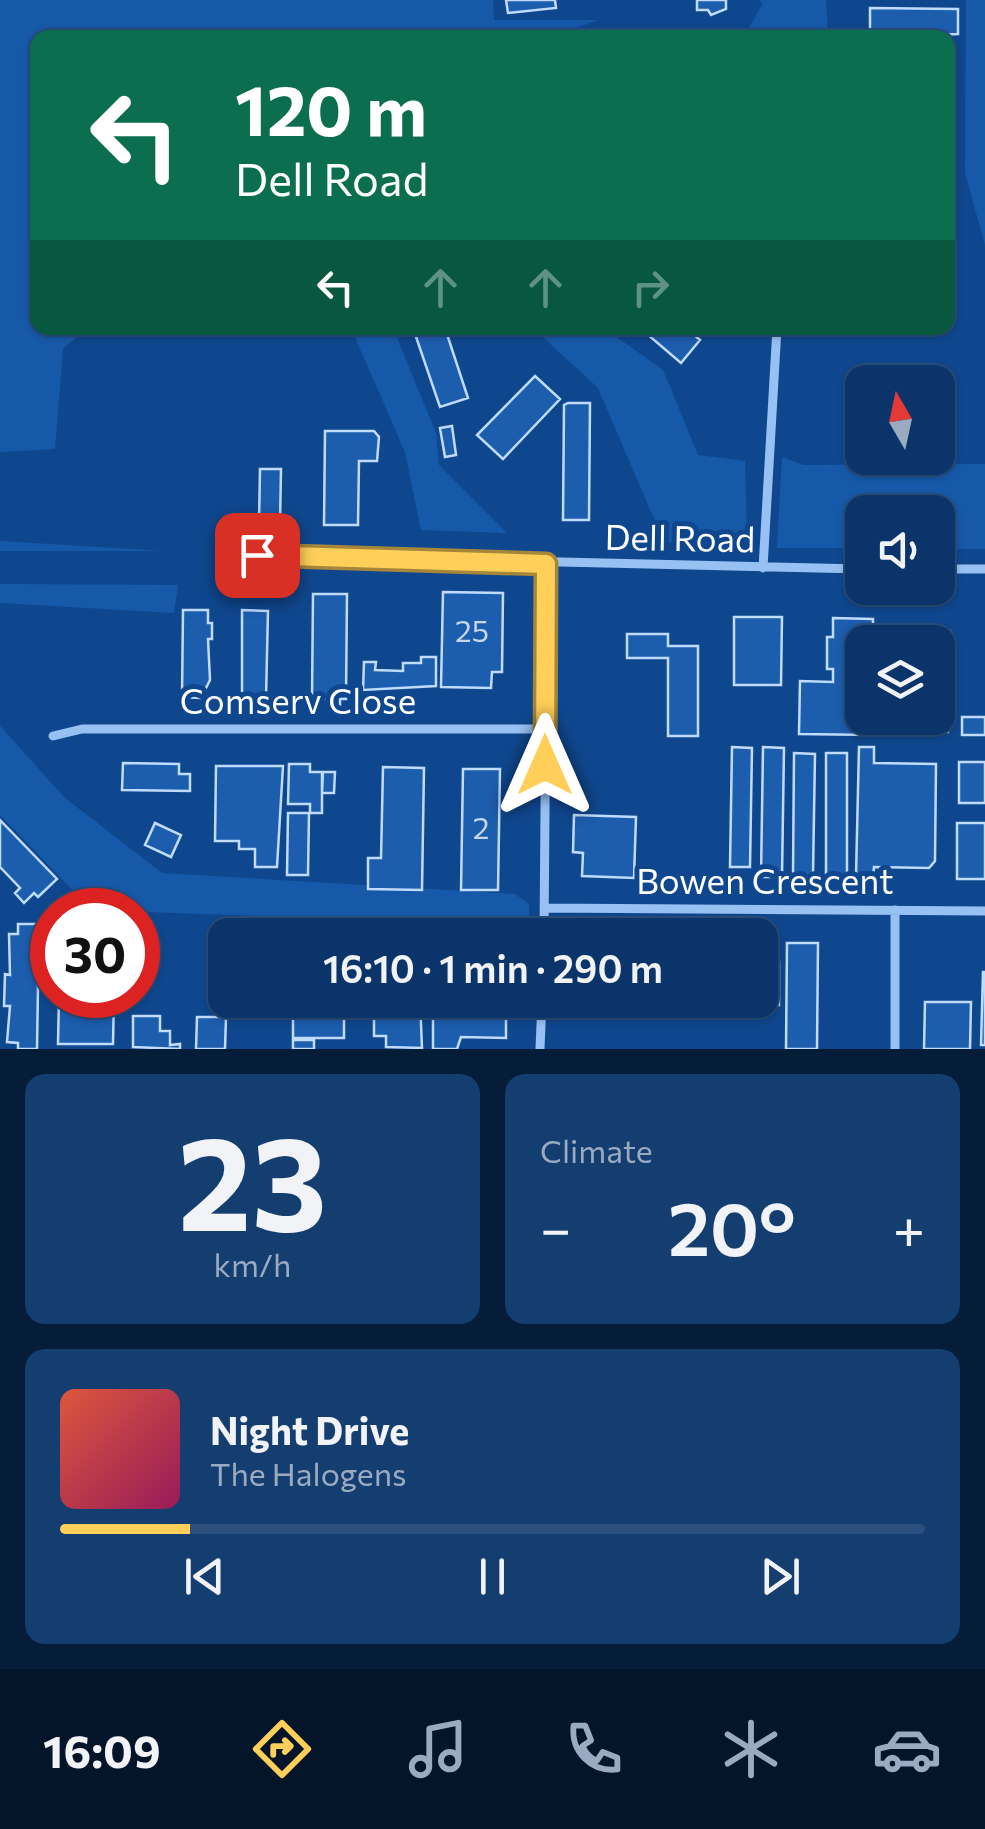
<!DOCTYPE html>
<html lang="en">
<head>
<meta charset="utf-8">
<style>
	:root { --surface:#0b356a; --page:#143d70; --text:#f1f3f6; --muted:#9aabc1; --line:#2b507e; --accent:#ffcf59 }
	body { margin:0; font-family:Commissioner,sans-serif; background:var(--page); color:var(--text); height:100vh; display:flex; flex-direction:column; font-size:38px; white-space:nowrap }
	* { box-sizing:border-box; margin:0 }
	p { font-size:32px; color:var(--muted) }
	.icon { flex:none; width:55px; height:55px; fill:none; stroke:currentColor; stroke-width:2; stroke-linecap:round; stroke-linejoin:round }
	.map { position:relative; height:1049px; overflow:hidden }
	.details { display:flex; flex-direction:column; gap:25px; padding:25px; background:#061d3a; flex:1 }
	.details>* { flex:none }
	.guide { position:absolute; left:30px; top:30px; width:925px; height:305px; border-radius:20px; box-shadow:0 2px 8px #0004,0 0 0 2px var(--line); background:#0b6e4f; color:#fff; overflow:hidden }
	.needle { width:65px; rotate:351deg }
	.tools { position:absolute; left:845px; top:365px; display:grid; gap:20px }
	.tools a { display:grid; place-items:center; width:110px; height:110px; border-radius:20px; background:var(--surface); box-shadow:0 2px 8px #0004,0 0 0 2px var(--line); font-size:50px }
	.speed { position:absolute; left:30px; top:888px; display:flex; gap:20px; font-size:50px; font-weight:700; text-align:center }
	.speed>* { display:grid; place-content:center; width:130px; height:130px; border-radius:50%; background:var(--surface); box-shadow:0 2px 8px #0004,0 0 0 2px var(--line); line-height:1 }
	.speed .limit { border:15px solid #d22; background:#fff; color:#111 }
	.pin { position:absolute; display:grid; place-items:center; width:85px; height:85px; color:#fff; margin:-42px; border-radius:20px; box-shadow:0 5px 15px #0006 }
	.me { position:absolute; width:110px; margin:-55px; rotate:0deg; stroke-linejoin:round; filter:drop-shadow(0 0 8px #0008) }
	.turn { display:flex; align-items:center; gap:35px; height:210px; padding:0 40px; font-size:45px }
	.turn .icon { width:130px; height:130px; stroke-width:2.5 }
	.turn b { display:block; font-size:70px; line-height:85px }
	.lanes { display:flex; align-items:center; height:95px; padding:0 40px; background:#0003; justify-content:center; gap:50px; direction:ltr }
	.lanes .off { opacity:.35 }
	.big { font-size:75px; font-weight:600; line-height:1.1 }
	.details .card { flex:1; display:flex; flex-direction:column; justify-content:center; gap:15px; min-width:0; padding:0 35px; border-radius:20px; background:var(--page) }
	.details .dial { align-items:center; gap:0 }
	.dial b { font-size:130px; line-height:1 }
	.song { display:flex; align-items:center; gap:30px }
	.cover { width:120px; height:120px; border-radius:15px; background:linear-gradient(135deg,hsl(10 70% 55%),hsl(330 70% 35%)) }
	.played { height:10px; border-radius:5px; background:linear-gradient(90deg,var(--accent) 15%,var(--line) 15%) }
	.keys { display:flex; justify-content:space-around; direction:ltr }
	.heat { display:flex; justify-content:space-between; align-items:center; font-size:55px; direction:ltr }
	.details .tiles { flex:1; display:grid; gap:25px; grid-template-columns:1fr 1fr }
	.card:last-child { grid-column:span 2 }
	.trip { position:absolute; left:208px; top:918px; width:570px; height:100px; border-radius:20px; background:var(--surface); box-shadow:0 2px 8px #0004,0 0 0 2px var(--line); font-weight:600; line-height:100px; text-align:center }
	.menu { display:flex; height:160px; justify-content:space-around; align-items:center; background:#04152a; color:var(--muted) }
	.menu .icon { width:70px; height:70px }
	.menu .selected { color:var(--accent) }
	.menu b { font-size:45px; color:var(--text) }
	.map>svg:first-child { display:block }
</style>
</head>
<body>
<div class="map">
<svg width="985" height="1049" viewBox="0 0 985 1049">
	<rect width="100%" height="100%" fill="#0f478e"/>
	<path fill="#1759a9" d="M0 0H493L494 20H598L548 38H38V328H87L63 349 55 449 0 452Z
		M760 0H826L828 37H744L762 5Z
		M966 0H985V245L965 173Z
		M351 328H393L436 433 439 465 507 533 421 530 405 452Z
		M533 328H604L663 370 698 455 745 461 747 534 711 545 664 542 598 388Z
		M782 457 803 465 985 464V549H938V512H862V548H777Z
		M0 541 163 551H0Z
		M0 584 178 585 174 613 0 603Z
		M0 726 65 798 162 873 515 894 529 904V926L92 910 0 815Z"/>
	<path fill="#1d5dae" stroke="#bfdbfe" stroke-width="2.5" d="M506 0H555L556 8 508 13Z
		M697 0H726V9L711 15 708 10H697Z
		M870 8 958 9V34L870 38Z
		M413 328H445L468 398 440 407Z
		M640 328H686L700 340 681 363Z
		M535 376 560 399 503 459 477 435Z
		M568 403H590L589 520H563L564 405Z
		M452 426 456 455 445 457 440 428Z
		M325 431H374L379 437 377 461H359L358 525H324Z
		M260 469H281L280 525H259Z
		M443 592 503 593 502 672H492L491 688 441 687Z
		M313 594H347L346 699H340V706H331V699H312Z
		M183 610H208V623H212V639H208L210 680 201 698 182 697Z
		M242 610 268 611 266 698H247L242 692Z
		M734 617H782L781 685H734Z
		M833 618 873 619V642H862V718H872V735L799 734 800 681 833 682V669H827V637H833Z
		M920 630 950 631 948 732 880 731V718H938V642H881L920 640Z
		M627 634H668V646H698V736H668V658H627Z
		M421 657H436V686L363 690 364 662H376L375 670 403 671V663H421Z
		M962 717H985V735H962Z
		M732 747 752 748 750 867H730Z
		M763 747 784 748 782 877H761Z
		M859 747H874V763L936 764 935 861 929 868 874 867 873 876H856Z
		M794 753 815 754 813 875H793Z
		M826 753H847V876H826Z
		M959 762H985V803H959Z
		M123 763 179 764V774H190V791L122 790Z
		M289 764H310V772H322V813H310V804H288Z
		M216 766H283L277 867H255V849H239V841H215Z
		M383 767 424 768 422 890 368 889V858H381Z
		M463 769H500L498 890H461Z
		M323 772H335L334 793H322Z
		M288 813H309L308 875H287Z
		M574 815 636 817 634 878 582 876 583 853 573 852Z
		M0 820 57 879 38 897 34 893 24 903 15 893 20 888 0 867Z
		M155 823 181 835 171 857 145 845Z
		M957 823H985V879H957Z
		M18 924H39L37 1049H18V1043L7 1042 10 1006H4L5 974 10 975 9 934H18Z
		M472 926 497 927V935H472Z
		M295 927H346V935H294Z
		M376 929 430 930V935H376Z
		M787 943H818L817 1049H786Z
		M760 962H779V1005H765Z
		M983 972H985V1045H981Z
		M59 995H114L113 1044H58Z
		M293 1000 344 1001V1038H293Z
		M374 1000H420L422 1048 386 1047V1036H374Z
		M925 1002H971L970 1049H924Z
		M433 1013H506V1038L461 1037 457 1049H433Z
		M133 1016H160V1031H170V1045L180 1044V1049L133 1047Z
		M197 1017H226L225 1049H196Z
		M293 1040H314V1049H293Z"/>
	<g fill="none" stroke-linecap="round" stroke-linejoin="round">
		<path stroke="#98c1f3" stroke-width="9" d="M257 555 862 569
			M763 568 777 328
			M938 569H985
			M53 736 82 729H545
			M545 908 985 911
			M544 935 547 564
			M540 1049 542 1000
			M895 1049V910"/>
	</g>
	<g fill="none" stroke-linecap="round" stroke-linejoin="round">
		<g stroke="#a6873a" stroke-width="25">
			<path id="route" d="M257 555 546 564 545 765"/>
		</g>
		<use href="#route" stroke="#ffcf59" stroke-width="18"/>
	</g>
	<g text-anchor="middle" stroke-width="10" stroke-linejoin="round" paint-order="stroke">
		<g font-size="30" fill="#c6d6eb">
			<text x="472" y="642">25</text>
			<text x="481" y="839">2</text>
		</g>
		<g font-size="35" fill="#fff" stroke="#0f478e">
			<text transform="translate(680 539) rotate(1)" y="12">Dell Road</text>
			<text x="298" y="714">Comserv Close</text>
			<text x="765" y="894">Bowen Crescent</text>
		</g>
	</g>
</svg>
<div class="tools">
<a><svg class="needle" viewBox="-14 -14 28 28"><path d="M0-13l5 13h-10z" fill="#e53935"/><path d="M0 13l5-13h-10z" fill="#9aabc1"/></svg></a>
<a><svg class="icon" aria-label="sound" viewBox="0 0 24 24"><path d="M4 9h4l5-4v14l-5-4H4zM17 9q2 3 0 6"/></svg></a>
<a><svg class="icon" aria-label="layers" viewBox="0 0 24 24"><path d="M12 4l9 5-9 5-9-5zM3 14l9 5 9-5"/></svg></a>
</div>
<div class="speed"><div class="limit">30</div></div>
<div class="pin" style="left:257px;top:555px;background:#d93025"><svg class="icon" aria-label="arrive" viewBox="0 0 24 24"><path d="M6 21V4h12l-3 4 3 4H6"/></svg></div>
<svg class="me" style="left:545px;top:765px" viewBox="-20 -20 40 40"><path d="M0-17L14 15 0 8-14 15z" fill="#ffcf59" stroke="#fff" stroke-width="4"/></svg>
<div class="trip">16:10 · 1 min · 290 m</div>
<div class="guide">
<div class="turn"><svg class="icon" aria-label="left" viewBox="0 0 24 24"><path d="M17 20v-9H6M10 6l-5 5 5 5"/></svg><div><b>120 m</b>Dell Road</div></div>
<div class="lanes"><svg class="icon" aria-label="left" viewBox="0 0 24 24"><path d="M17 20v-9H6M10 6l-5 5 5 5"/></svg><svg class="icon off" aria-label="ahead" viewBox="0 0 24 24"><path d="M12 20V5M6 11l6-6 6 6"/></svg><svg class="icon off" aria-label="ahead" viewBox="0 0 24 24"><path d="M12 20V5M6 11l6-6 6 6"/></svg><svg class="icon off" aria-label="right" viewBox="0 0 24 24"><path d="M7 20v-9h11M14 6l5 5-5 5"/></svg></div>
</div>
</div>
<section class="details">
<div class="tiles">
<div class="card dial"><b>23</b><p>km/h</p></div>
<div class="card"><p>Climate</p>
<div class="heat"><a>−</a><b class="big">20°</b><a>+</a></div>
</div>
<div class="card">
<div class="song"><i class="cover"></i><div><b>Night Drive</b><p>The Halogens</p></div></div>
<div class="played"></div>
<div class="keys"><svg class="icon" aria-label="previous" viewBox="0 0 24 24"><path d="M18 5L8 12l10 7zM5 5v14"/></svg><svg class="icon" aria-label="pause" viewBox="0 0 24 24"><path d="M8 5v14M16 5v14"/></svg><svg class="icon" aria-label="next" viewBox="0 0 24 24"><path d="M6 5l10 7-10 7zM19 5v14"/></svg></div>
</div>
</div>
</section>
<nav class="menu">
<b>16:09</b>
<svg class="icon selected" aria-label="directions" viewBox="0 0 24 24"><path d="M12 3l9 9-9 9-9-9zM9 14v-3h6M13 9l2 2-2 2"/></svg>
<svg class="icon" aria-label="music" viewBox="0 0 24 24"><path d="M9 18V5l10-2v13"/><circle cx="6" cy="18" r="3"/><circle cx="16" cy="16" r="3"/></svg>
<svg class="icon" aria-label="phone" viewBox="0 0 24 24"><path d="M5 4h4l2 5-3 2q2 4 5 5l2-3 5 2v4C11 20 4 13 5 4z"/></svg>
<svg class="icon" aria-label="climate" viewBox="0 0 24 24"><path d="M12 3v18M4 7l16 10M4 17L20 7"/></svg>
<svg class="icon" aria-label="car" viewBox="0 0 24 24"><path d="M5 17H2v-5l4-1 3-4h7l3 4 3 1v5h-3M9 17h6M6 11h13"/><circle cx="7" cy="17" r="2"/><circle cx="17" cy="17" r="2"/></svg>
</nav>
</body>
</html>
